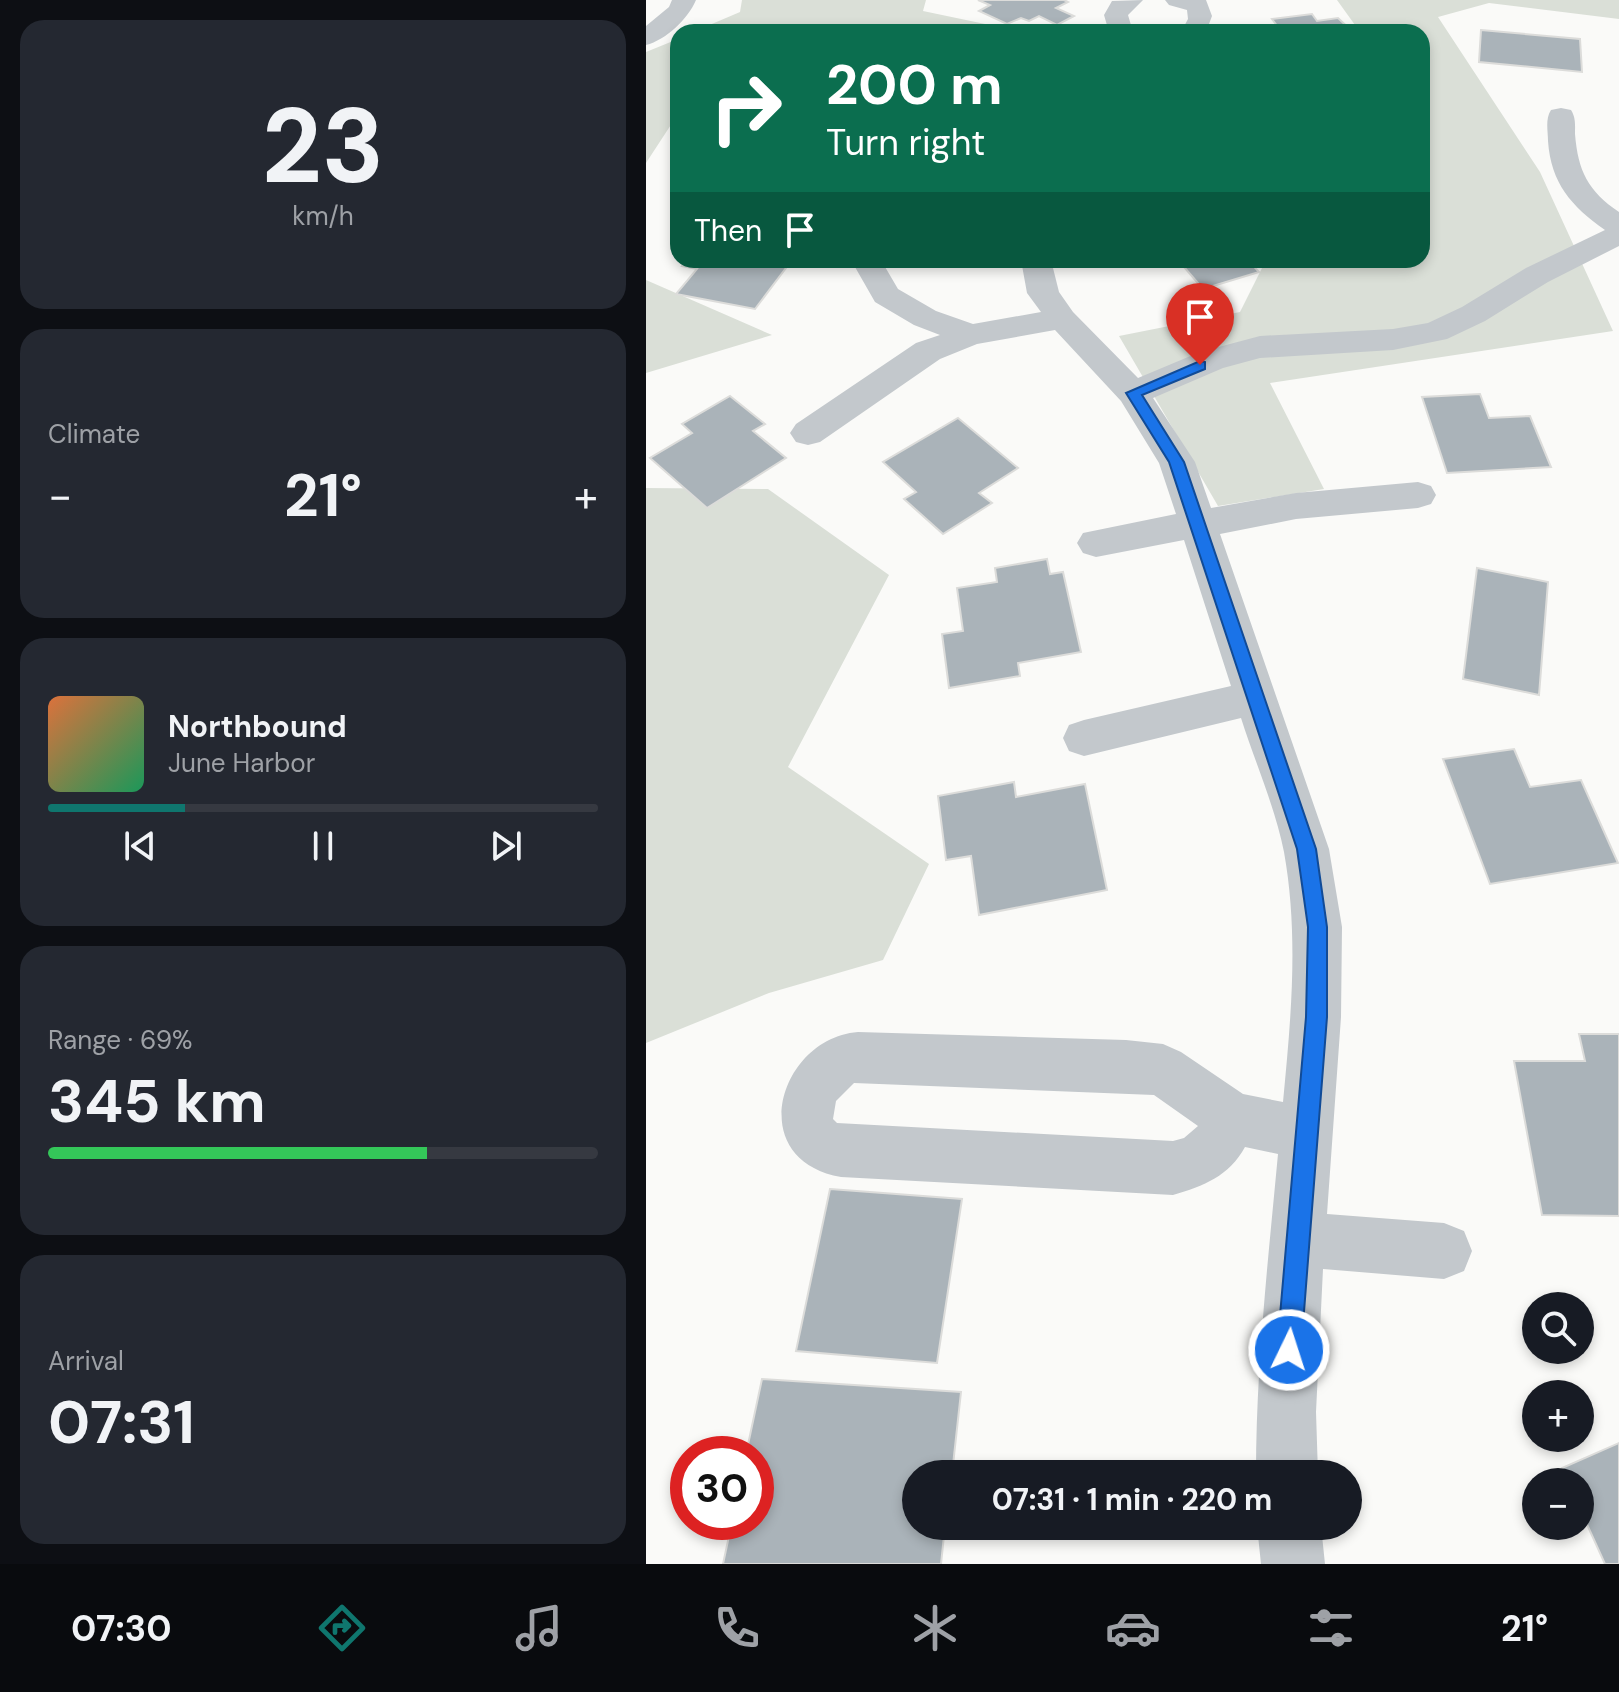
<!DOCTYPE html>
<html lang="en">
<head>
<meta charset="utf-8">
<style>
	:root { --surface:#171b24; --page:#242831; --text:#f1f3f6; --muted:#9ea1a6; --line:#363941; --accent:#0f766e }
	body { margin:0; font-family:"DM Sans",sans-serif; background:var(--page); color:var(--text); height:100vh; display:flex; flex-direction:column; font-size:30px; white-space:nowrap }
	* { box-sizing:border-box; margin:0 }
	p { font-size:26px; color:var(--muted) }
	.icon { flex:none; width:44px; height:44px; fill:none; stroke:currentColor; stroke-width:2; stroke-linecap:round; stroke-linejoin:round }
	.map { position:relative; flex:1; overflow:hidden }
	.sheet { display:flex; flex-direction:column; gap:20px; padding:20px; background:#0d0f14; width:646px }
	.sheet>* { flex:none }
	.banner { position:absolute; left:24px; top:24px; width:760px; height:244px; border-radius:24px; box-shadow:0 4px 12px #0003; background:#0b6e4f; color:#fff; overflow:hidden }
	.tools { position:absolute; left:876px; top:1292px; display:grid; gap:16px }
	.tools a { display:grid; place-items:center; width:72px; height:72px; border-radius:50%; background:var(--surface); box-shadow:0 4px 12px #0003; font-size:40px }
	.speed { position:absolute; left:24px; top:1436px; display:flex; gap:16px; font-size:40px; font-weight:700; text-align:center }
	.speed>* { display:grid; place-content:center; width:104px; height:104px; border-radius:50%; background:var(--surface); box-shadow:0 4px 12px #0003; line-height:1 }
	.speed .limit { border:12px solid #d22; background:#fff; color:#111 }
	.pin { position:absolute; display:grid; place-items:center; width:68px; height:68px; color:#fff; margin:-82px -34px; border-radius:50% 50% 50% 0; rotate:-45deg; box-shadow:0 0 8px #0007 }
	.pin .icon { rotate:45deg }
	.me { position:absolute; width:88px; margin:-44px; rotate:4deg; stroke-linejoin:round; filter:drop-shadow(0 0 6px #0008) }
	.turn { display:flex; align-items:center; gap:28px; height:168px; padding:0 24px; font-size:36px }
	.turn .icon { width:104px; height:104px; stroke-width:2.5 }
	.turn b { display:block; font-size:56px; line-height:68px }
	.then { display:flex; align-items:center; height:76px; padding:0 24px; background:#0003; gap:16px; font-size:30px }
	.big { font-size:60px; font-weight:700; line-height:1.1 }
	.sheet .widget { flex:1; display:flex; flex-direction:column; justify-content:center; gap:12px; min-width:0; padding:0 28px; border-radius:24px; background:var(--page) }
	.sheet .dial { align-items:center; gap:0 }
	.dial b { font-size:104px; line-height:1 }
	.song { display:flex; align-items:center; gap:24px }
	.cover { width:96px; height:96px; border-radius:12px; background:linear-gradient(135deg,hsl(20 70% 55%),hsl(150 70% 35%)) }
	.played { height:8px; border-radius:4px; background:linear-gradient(90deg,var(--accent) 25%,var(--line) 25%) }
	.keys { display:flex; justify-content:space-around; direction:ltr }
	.heat { display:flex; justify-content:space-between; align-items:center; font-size:44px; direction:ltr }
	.charge { height:12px; border-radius:6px; background:linear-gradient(90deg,#34c759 69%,var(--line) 0) }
	.trip { position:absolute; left:256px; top:1460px; width:460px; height:80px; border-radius:40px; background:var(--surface); box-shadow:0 4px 12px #0003; font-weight:700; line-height:80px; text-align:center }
	.dock { display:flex; height:128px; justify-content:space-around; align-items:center; background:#090b0e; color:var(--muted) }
	.dock .icon { width:56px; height:56px }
	.dock .on { color:var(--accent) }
	.dock b { font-size:36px; color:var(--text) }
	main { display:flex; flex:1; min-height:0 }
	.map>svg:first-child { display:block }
</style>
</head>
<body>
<main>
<section class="sheet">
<div class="widget dial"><b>23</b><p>km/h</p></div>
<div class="widget"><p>Climate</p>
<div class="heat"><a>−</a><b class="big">21°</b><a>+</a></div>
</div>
<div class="widget">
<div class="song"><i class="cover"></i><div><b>Northbound</b><p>June Harbor</p></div></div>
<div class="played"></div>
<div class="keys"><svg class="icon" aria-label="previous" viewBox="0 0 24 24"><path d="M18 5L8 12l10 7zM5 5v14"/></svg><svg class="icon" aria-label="pause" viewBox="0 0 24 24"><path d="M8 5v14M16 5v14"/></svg><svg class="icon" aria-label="next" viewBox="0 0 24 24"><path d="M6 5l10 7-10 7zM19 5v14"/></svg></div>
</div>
<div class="widget"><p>Range · 69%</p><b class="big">345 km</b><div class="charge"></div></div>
<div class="widget"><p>Arrival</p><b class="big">07:31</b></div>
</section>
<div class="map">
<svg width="973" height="1564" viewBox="0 0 973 1564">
	<rect width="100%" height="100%" fill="#fafaf8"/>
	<path fill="#dadfd7" d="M96 0H280L277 11 363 29 361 32H47L94 12Z
		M691 0H973V19L843 3 792 17 894 172 967 331 624 383 678 489 572 506 473 336 594 312 620 260H776V32H714Z
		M32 39V114L0 163V52Z
		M0 280 126 335 0 373Z
		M0 488 122 489 243 575 142 767 283 864 237 960 123 993 0 1043Z"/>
	<path fill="#aab3b9" stroke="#dcdcda" stroke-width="2" d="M332 0H418L422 2 410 8 428 16 411 25 393 16 383 21 375 18 361 24 333 11 344 5Z
		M666 14 671 21 692 18 707 32H623L621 29 632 27 626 19Z
		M835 30 934 39 936 72 833 62Z
		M41 260H146L109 309 30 294 51 269 36 266Z
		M532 260H602L613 272 557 289Z
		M834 394 843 418 884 416 905 467 801 473 776 397Z
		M84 396 119 424 107 431 140 458 61 508 4 458 46 433 36 424Z
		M312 418 372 468 333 493 346 503 297 534 258 499 270 492 237 462Z
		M401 559 404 574 417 572 435 652 372 663 374 676 303 688 296 634 317 631 311 588 351 582 349 568Z
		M831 568 902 582 893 695 817 679Z
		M868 749 884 787 935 780 972 863 844 884 797 759Z
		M368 782 370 797 439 784 461 890 333 915 325 856 300 860 292 796Z
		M933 1034H973V1216L896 1215 868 1061H939Z
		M184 1189 316 1199 291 1363 150 1351Z
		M116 1379 315 1392 306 1474H270V1526H299L295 1564H77L86 1522H110V1454H100Z
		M973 1443V1564H959L934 1509V1482H922L916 1468Z"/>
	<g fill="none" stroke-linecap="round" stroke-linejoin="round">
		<path fill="#c3c8cc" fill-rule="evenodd" d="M26 0H50C42 19 20 40 0 45V26L23 7Z
			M497 0 482 15 487 32H463L458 15 466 1Z
			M519 0H560L566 16 560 32H535L542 19 541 10 523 5Z
			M915 108 925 110C930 118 929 125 929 134 932 171 942 191 973 212V246L902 282 839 321 801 339 747 350 614 358 577 368 507 398 549 462 565 508 650 493 772 482 785 486 790 495 785 504 772 508 650 519 574 534 683 849 696 927 695 1017 681 1214 798 1223 818 1231 826 1251 818 1271 798 1279 677 1269 670 1412 672 1474H610C610 1367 622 1261 632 1154L599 1147C583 1176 558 1186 527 1195L195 1177C96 1159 134 1038 212 1032L480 1040 517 1044 535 1052 597 1094 637 1102C645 1018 653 936 638 852 629 807 609 762 595 718L438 756 423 751 417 738 423 725 438 720 585 686 538 540 450 557 437 553 431 543 437 533 530 514 513 463 475 401 409 330 331 344 294 359 174 442 162 445 150 442 144 433 150 424 270 343 294 335 268 325 229 302 205 260H235L252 289 290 311 327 324 395 312 381 293 375 260H405L413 292 427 312 492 378 554 352 614 336 747 329 782 323 816 307 880 268 959 230C925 206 905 183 902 141 902 131 899 119 905 110ZM208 1083 508 1095 552 1126 538 1138 527 1141 191 1123 187 1119 190 1101Z
			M611 1526H675L679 1564H615Z"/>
	</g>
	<path fill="#1a73e8" stroke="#114b97" stroke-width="2" d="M554 361 559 362V369L496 395 538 462 670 849 681 927V1017L655 1350 652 1359 643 1362 635 1359 631 1350 660 1017 662 927 651 849 523 462 480 393Z"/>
</svg>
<div class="tools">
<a><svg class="icon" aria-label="search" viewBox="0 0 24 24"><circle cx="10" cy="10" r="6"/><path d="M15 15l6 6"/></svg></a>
<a>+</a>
<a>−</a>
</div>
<div class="speed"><div class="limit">30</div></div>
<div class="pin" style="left:554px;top:365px;background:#d93025"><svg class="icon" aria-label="arrive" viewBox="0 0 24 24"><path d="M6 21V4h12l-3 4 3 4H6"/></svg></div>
<svg class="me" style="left:643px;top:1350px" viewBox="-20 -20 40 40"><circle r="17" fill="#1a73e8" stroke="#fff" stroke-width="3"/><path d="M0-11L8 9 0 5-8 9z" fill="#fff"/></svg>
<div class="trip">07:31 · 1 min · 220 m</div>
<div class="banner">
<div class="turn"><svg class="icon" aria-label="right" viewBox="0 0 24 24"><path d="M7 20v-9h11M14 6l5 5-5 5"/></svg><div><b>200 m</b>Turn right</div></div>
<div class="then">Then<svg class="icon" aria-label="arrive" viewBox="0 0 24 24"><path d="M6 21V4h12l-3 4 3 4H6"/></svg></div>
</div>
</div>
</main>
<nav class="dock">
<b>07:30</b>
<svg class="icon on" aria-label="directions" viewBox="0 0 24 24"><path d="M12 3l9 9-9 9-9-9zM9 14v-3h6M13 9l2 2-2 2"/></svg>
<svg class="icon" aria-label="music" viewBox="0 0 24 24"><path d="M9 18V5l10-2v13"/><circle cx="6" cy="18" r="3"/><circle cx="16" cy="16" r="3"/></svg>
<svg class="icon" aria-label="phone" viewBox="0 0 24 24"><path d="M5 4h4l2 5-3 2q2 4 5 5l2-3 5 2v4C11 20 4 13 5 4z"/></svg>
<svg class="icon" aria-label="climate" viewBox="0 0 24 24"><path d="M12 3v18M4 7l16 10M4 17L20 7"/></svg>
<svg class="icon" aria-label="car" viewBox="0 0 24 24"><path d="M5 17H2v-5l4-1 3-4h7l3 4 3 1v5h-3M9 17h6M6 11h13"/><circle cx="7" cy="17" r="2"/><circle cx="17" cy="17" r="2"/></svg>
<svg class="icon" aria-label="filters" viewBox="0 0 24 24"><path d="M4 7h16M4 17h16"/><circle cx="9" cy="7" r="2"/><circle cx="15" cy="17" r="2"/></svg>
<b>21°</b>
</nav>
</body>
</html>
